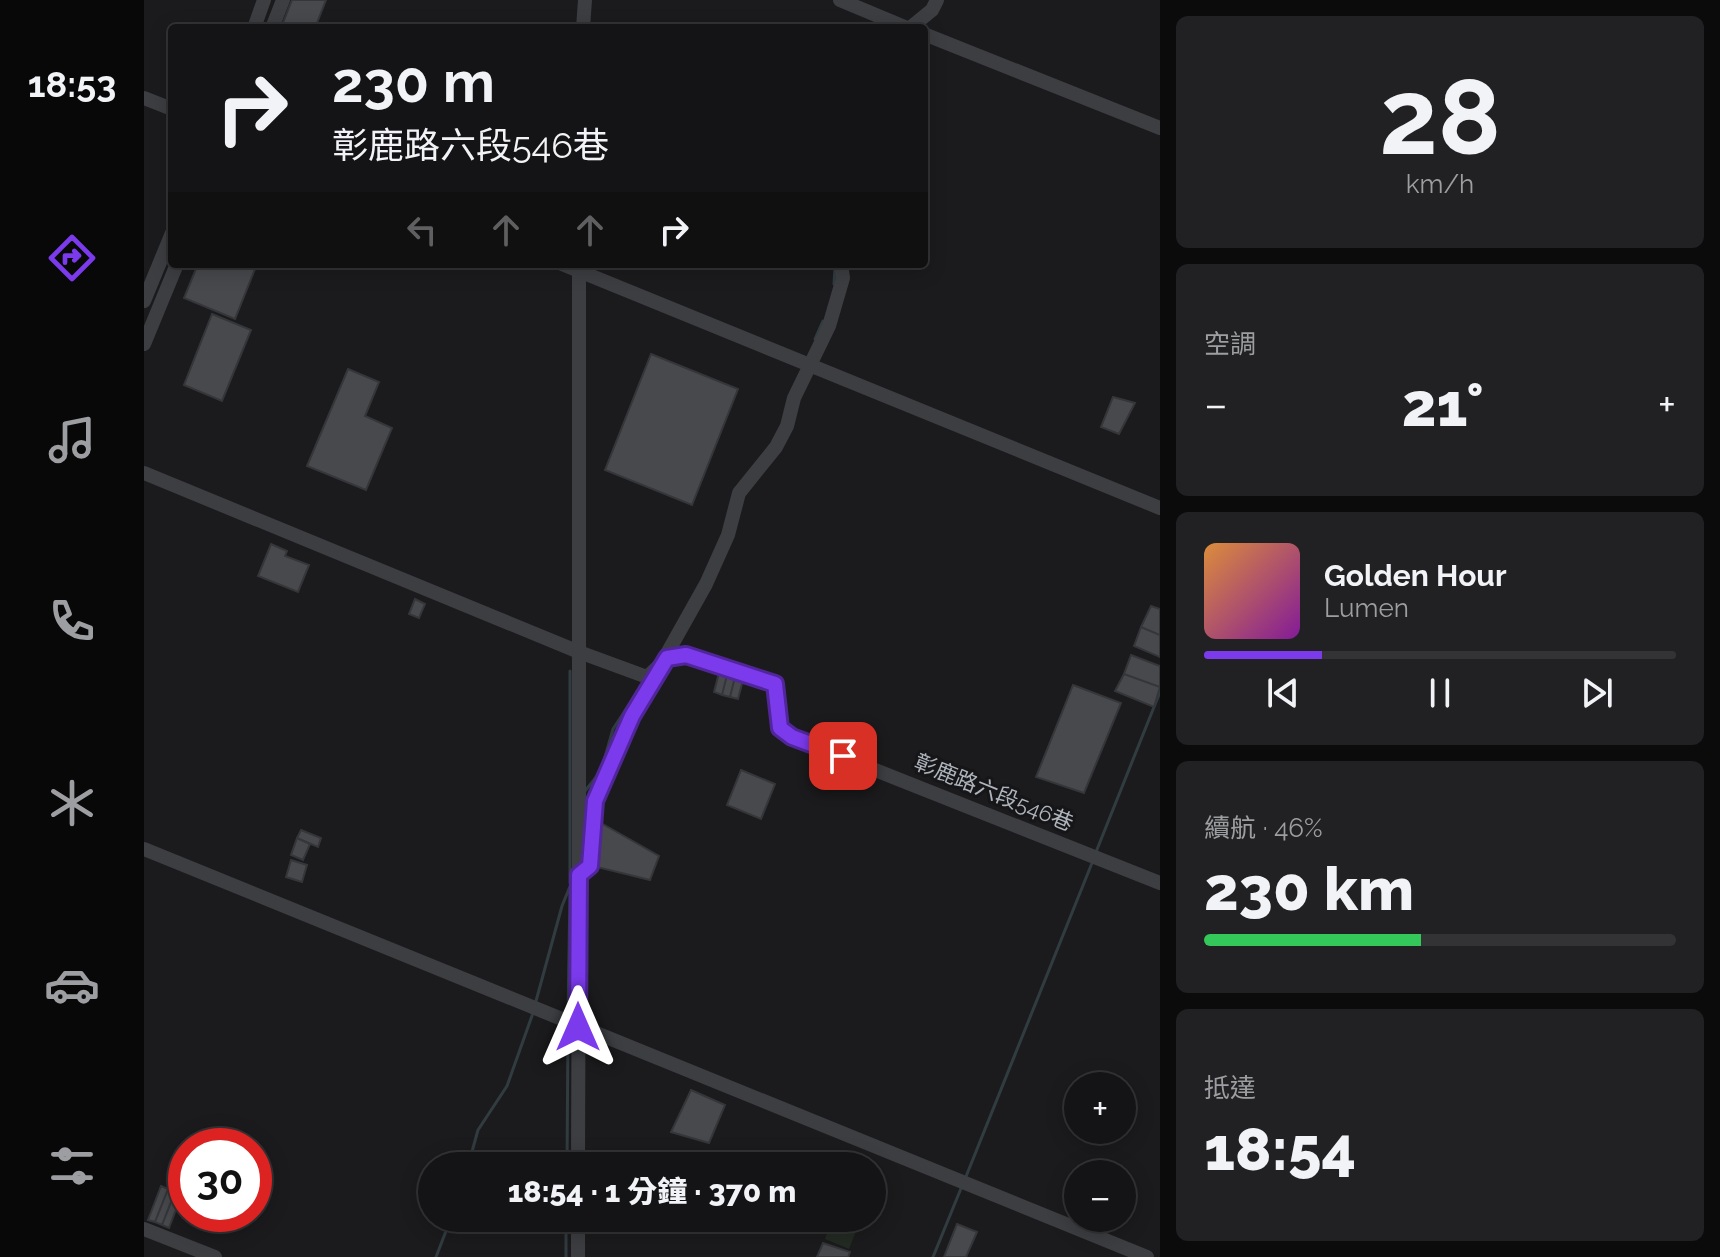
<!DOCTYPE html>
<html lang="zh-TW">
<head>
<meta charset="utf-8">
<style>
	:root { --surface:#141416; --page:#212123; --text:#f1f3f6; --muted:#9d9ea1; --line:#333335; --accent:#7c3aed }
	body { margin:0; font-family:Raleway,"Noto Sans TC",sans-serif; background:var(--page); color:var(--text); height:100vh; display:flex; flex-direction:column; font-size:30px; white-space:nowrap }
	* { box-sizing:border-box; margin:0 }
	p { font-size:26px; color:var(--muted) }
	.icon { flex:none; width:44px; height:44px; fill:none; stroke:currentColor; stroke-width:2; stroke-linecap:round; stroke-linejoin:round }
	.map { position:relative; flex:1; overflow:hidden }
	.sheet { display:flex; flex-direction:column; gap:16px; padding:16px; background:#0b0b0c; width:560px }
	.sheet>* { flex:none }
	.banner { position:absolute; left:24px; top:24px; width:760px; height:244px; border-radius:8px; box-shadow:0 4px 20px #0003,0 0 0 2px var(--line); background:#141416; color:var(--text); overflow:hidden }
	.buttons { position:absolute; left:920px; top:1072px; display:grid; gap:16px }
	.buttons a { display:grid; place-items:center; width:72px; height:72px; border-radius:50%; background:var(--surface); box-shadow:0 4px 20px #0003,0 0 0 2px var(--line); font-size:40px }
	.speed { position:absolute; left:24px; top:1128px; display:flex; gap:16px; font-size:40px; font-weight:700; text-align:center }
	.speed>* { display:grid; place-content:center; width:104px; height:104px; border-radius:50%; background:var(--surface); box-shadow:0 4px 20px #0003,0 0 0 2px var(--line); line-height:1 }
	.speed .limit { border:12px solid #d22; background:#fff; color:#111 }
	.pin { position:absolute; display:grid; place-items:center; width:68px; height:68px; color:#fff; margin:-34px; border-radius:16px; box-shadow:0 4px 12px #0006 }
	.me { position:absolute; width:88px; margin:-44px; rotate:0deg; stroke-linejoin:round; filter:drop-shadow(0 0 6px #0008) }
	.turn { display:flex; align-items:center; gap:28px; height:168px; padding:0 32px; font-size:36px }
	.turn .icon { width:104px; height:104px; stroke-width:2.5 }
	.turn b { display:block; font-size:56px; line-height:68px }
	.lanes { display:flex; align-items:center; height:76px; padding:0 32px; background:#0003; justify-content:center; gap:40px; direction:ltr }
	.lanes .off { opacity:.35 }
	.big { font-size:60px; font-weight:800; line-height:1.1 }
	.sheet .widget { flex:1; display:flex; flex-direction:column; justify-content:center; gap:12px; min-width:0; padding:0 28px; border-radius:12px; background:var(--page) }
	.sheet .dial { align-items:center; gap:0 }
	.dial b { font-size:104px; line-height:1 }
	.song { display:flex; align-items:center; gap:24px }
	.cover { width:96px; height:96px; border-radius:12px; background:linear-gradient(135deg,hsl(30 70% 55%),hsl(290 70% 35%)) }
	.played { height:8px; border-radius:4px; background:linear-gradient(90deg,var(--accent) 25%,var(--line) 25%) }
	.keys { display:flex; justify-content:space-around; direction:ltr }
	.heat { display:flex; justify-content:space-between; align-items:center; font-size:44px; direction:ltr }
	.charge { height:12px; border-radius:6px; background:linear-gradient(90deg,#34c759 46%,var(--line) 0) }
	.trip { position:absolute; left:274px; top:1152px; width:468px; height:80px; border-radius:40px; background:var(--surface); box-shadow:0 4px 20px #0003,0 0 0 2px var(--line); font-weight:800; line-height:80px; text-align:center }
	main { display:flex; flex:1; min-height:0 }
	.tab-bar { display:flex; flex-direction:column; width:144px; justify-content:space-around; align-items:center; background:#080809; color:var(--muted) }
	.tab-bar .icon { width:56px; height:56px }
	.tab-bar .current { color:var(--accent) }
	.tab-bar b { font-size:36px; color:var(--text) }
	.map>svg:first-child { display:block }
</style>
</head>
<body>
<main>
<nav class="tab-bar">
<b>18:53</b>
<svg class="icon current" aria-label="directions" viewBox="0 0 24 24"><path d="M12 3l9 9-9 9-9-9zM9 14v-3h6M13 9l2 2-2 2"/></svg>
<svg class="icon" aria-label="music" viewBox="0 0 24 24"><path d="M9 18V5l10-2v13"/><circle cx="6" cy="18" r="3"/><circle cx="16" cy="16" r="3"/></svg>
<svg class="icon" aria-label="phone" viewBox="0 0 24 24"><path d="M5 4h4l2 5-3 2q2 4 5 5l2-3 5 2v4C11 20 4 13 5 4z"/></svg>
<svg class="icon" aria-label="climate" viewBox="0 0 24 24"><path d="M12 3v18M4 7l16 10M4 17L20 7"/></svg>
<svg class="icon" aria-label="car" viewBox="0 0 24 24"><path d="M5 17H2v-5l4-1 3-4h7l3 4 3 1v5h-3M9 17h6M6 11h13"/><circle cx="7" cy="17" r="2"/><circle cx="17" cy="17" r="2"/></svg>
<svg class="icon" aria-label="filters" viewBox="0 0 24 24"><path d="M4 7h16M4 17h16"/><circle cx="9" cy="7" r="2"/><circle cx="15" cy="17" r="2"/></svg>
</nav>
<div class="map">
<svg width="1016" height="1257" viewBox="0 0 1016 1257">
	<rect width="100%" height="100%" fill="#1b1b1d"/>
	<path fill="#232b23" d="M689 1218H717L705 1249 681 1239Z"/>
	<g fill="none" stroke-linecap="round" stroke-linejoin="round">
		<path stroke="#313c41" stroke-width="3" d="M690 284 691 267
			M671 339 679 321
			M441 791 457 771 469 729 497 686
			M952 852 1016 692
			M426 883V671
			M392 1001 418 906 429 879
			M424 1015 426 891
			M324 1166 334 1130 363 1086 389 1013
			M423 1166 424 1027
			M821 1179 948 863
			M292 1257 307 1218
			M422 1257V1218
			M789 1257 818 1186"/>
	</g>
	<path fill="#48494d" stroke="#353639" stroke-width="2" d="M148 0H182L171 28H137Z
		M54 264H113L91 319 40 298Z
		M68 314 107 330 78 401 40 385Z
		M507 354 594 389 548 505 461 470Z
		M204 369 235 382 221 416 248 428 222 490 163 466Z
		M969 397 991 403 975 434 957 427Z
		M127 544 143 551 141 556 165 565 154 592 114 576Z
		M271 599 281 604 275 618 265 614Z
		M1007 606 1016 609V635L997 627Z
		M997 627 1016 635V657L990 646Z
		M987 655 1016 666V687L980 674Z
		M575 673 583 675 578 695 570 692Z
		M980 674 1016 687 1010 707 971 691Z
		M583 675 591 677 586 697 578 695Z
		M591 677 599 680 594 699 586 697Z
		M929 685 977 703 940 793 892 777Z
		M597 770 631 784 617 819 583 805Z
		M457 823 515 856 506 880 453 867 449 842Z
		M157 830 177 838 174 847 153 838Z
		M153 838 166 844 159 860 147 855Z
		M147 860 163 865 158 882 142 877Z
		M547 1090 581 1105 565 1143 527 1132Z
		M17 1186 24 1189 11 1222 4 1220Z
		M24 1189 31 1192 18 1225 11 1222Z
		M31 1192 38 1194 25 1228 18 1225Z
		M813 1224 833 1232 822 1257H800Z
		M679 1243 706 1252 704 1257H673Z"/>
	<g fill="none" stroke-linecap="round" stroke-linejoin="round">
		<path stroke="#3c3e42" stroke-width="14" d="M696 0 763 28
			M110 28 120 0
			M128 28 139 0
			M439 28 441 0
			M766 28 788 10 793 0
			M780 34 1016 128
			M0 98 28 109
			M418 264 1016 508
			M0 301 28 233
			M0 344 33 264
			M0 473 435 652 503 677 523 658 542 655 631 684 636 728 648 737 1016 883
			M0 849 1003 1257
			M435 875V264
			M434 1166 435 875 446 866 451 801 488 716 562 584 584 535 595 493 632 447 643 426 650 398 685 326 699 278 697 264
			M434 1218V1257
			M0 1229 71 1257"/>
	</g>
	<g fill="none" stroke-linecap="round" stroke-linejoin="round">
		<g stroke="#51269a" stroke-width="20">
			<path id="route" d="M434 1027 435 875 446 866 451 801 488 716 523 658 542 655 631 684 636 728 648 737 699 756"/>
		</g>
		<use href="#route" stroke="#7c3aed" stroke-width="14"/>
	</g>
	<g text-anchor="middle" stroke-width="6" stroke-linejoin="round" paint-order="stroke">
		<g font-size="22" fill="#aeb4bc" stroke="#161618">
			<text transform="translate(850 792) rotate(22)" y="8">彰鹿路六段546巷</text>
		</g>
	</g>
</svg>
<div class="buttons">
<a>+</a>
<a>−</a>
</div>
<div class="speed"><div class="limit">30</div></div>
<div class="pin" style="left:699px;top:756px;background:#d93025"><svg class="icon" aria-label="arrive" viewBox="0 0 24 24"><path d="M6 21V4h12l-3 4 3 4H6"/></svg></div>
<svg class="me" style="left:434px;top:1027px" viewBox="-20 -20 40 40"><path d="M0-17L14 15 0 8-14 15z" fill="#7c3aed" stroke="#fff" stroke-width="4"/></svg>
<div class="trip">18:54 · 1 分鐘 · 370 m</div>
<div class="banner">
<div class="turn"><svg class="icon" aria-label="right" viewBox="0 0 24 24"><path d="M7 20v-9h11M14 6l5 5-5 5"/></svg><div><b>230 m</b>彰鹿路六段546巷</div></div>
<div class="lanes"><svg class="icon off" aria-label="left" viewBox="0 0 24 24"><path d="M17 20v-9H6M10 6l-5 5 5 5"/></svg><svg class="icon off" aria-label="ahead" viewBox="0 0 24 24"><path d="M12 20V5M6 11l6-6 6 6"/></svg><svg class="icon off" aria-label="ahead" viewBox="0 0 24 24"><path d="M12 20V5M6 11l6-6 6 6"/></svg><svg class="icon" aria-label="right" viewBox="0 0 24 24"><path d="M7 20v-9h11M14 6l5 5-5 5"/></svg></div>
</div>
</div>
<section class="sheet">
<div class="widget dial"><b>28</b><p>km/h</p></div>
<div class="widget"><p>空調</p>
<div class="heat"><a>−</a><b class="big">21°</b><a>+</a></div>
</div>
<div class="widget">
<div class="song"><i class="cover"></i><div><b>Golden Hour</b><p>Lumen</p></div></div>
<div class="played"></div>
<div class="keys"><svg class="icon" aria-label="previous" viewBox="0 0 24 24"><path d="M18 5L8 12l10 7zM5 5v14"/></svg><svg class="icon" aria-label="pause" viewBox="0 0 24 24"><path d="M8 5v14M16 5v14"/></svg><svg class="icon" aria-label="next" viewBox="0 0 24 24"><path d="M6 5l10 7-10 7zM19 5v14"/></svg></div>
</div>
<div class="widget"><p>續航 · 46%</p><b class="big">230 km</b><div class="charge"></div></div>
<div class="widget"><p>抵達</p><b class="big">18:54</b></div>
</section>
</main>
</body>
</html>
